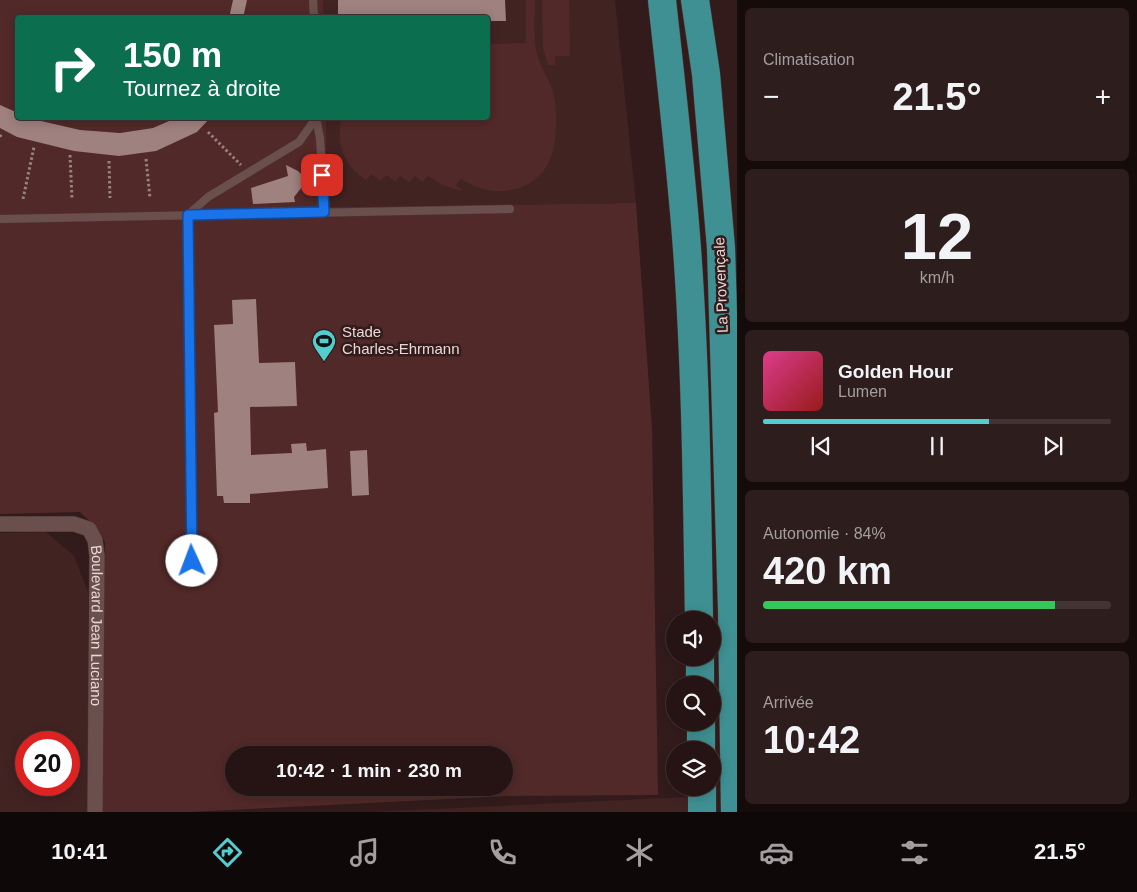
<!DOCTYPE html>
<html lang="fr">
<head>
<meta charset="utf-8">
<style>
	:root { --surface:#261414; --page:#2e1d1d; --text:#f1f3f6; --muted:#a49ea0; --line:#423334; --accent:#52cdd0 }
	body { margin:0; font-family:Helvetica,sans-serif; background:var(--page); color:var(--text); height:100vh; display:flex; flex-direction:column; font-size:19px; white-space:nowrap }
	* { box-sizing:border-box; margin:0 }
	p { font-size:16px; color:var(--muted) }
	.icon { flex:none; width:28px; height:28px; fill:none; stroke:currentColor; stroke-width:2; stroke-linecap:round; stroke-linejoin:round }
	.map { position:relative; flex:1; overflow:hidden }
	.side { display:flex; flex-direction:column; gap:8px; padding:8px; background:#150b0b; width:400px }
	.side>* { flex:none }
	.hud { position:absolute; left:15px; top:15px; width:475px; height:105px; border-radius:5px; box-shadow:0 2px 12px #0003,0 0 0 1px var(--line); background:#0b6e4f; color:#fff; overflow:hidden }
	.buttons { position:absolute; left:666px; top:611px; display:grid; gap:10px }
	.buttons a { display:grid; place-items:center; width:55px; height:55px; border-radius:50%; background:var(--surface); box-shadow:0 2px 12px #0003,0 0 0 1px var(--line); font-size:25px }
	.speed { position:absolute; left:15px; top:731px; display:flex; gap:10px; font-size:25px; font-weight:700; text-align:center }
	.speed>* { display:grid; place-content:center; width:65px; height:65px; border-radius:50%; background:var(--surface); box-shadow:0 2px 12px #0003,0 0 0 1px var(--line); line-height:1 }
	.speed .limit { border:8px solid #d22; background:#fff; color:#111 }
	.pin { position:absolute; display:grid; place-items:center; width:42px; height:42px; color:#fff; margin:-21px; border-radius:10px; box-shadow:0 2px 8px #0006 }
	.me { position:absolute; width:55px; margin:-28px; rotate:358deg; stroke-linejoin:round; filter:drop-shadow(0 0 4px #0008) }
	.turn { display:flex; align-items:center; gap:18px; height:105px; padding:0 25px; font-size:22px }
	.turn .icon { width:65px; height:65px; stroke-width:2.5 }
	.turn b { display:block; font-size:35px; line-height:42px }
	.big { font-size:38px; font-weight:700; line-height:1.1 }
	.side .tile { flex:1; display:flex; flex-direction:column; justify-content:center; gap:8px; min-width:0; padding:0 18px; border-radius:8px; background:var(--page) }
	.side .dial { align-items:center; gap:0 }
	.dial b { font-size:65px; line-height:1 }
	.song { display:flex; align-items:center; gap:15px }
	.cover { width:60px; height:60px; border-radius:8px; background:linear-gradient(135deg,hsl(330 70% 55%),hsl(0 70% 35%)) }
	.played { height:5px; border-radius:2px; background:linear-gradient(90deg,var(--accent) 65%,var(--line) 65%) }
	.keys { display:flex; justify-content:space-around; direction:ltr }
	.heat { display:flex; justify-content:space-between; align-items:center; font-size:28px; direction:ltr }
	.charge { height:8px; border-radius:4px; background:linear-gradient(90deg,#34c759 84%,var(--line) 0) }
	.trip { position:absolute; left:225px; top:746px; width:288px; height:50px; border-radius:25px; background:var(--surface); box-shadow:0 2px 12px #0003,0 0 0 1px var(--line); font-weight:700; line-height:50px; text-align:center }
	.tab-bar { display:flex; height:80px; justify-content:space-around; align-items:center; background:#0f0808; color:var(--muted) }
	.tab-bar .icon { width:35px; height:35px }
	.tab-bar .selected { color:var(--accent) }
	.tab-bar b { font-size:22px; color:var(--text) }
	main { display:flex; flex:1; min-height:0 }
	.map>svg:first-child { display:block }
</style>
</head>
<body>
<main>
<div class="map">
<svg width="737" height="812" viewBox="0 0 737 812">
	<rect width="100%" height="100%" fill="#331b1b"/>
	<path fill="#412322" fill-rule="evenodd" d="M323 0H615L636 203 327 207 326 118H488V18L324 17Z
		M46 532 74 556 88 592V812H0V533ZM26 742H69V785H26Z
		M687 797V812H372Z"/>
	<path fill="#512928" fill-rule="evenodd" d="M0 0H323L324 17 18 18V118H326L328 207 636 203 652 429 658 795 509 796 189 812H99L105 542 99 530 80 512 0 514ZM234 755H504V788H234Z
		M526 0H535C535 17 533 37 537 54 541 69 551 81 554 96 556 105 556 114 556 123 556 151 549 178 519 188 498 195 479 190 461 179L455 185 463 191 442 185 428 176 422 182 415 176 409 182 400 176 395 182 387 175 380 181 371 174 366 180C344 166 335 143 342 118L356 120 357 118H488V44L526 43Z
		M542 0H569L570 56H555V65H548L543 48Z"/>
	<path fill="#9f817f" d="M233 0H247L243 18H229Z
		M338 0H505L506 21H488V18H338Z
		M0 105 18 113V118H28L80 130 120 133 153 128 176 118H210L197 132 156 151 119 156 74 151 17 137 0 128Z
		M286 165 298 171 301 174 303 181 302 187 294 197 295 202 253 204 251 188 288 176Z
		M256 299 259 363 295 362 297 406 250 407 251 455 292 453 291 444 306 443 307 451 326 449 328 488 250 494V503H224L223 496H217L214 413 218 412 214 325 233 324 232 300Z
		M367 450 369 495 352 496 350 451Z"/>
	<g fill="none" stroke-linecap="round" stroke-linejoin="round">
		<g stroke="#4b3737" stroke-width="9">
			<path id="service" d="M313 0 314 18
				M316 118 320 138 324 212
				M0 219 510 209
				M192 561 188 215 208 197 299 142 316 118"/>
		</g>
		<g stroke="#4b3737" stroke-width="16">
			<g id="minor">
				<path id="s1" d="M0 524H74L89 529 95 540 97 556 95 812"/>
			</g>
		</g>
		<g stroke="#4b3737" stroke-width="29">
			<path id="motorway" d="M662 0C671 83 681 166 687 249 696 372 697 496 699 620
				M695 0 706 74 721 248 732 609 735 812
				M700 658V685
				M701 722V750
				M702 788V812"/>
		</g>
		<path stroke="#968282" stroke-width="3" stroke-dasharray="2.5 2.5" stroke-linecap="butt" d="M208 132 241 165
			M0 137 1 134
			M70 155 72 199
			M146 159 150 198
			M109 161 110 198
			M23 199 34 147"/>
		<use href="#service" stroke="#6a4f4d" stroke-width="8"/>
		<use href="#minor" stroke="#6a4f4d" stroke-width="15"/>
		<use href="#motorway" stroke="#3f9092" stroke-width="28"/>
	</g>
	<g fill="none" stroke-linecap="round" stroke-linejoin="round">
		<g stroke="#114b97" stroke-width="12">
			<path id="route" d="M192 561 188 215 324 212 322 175"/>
		</g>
		<use href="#route" stroke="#1a73e8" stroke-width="9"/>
	</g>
	<defs>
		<g id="stadium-pin" transform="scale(1.25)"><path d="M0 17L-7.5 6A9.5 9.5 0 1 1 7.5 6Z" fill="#52cdd0" stroke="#331b1b"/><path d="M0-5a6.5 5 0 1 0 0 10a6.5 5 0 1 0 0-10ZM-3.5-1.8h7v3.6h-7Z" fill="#111"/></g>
	</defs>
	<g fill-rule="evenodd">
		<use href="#stadium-pin" x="324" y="341"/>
	</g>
	<g text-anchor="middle" stroke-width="5" stroke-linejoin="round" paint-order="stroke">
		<g font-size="15" fill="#e8d7d6" stroke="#331b1b">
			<text transform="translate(721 285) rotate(-92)" y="5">La Provençale</text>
			<text dy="5" stroke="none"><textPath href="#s1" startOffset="188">Boulevard Jean Luciano</textPath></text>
		</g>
		<g font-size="15" fill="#e8d7d6" stroke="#331b1b" text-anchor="start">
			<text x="342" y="337">Stade<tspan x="342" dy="17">Charles-Ehrmann</tspan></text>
		</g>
	</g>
</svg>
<div class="buttons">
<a><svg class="icon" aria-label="sound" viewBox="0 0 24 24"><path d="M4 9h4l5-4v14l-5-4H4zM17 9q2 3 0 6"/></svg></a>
<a><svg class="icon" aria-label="search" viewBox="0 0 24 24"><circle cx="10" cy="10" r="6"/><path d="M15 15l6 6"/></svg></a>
<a><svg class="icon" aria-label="layers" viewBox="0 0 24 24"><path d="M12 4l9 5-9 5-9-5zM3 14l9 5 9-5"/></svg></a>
</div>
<div class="speed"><div class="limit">20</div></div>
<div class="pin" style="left:322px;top:175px;background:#d93025"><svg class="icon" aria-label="arrive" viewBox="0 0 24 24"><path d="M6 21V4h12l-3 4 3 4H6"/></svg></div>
<svg class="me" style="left:192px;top:561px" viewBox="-20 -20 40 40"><circle r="19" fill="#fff"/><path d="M0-13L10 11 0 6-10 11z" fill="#1a73e8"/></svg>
<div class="trip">10:42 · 1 min · 230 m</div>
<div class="hud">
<div class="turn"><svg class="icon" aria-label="right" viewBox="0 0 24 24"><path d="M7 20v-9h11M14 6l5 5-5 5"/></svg><div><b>150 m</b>Tournez à droite</div></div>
</div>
</div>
<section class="side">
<div class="tile"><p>Climatisation</p>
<div class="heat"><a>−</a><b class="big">21.5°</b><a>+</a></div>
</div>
<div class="tile dial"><b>12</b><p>km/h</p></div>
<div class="tile">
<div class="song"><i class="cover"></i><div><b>Golden Hour</b><p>Lumen</p></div></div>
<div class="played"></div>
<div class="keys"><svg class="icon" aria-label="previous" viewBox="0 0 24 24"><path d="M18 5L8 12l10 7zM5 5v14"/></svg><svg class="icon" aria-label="pause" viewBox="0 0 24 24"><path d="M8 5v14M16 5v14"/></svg><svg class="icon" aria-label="next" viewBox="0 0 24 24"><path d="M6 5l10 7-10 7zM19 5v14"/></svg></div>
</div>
<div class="tile"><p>Autonomie · 84%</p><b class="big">420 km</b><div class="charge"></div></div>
<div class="tile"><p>Arrivée</p><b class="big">10:42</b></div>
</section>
</main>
<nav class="tab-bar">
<b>10:41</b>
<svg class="icon selected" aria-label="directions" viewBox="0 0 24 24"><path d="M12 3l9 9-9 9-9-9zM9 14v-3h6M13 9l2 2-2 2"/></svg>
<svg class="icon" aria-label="music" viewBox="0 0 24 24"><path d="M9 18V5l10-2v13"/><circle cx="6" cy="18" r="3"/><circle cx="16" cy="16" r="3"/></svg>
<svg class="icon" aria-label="phone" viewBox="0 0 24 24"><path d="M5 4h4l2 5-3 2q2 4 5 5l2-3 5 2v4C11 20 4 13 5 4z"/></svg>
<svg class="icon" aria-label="climate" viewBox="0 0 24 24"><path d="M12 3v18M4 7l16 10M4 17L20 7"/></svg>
<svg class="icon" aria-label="car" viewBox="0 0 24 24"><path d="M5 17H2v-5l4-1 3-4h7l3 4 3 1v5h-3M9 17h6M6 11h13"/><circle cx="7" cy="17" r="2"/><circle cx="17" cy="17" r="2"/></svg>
<svg class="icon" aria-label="filters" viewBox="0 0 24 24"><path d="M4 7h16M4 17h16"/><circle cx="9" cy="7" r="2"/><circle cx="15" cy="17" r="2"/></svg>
<b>21.5°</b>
</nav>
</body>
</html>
